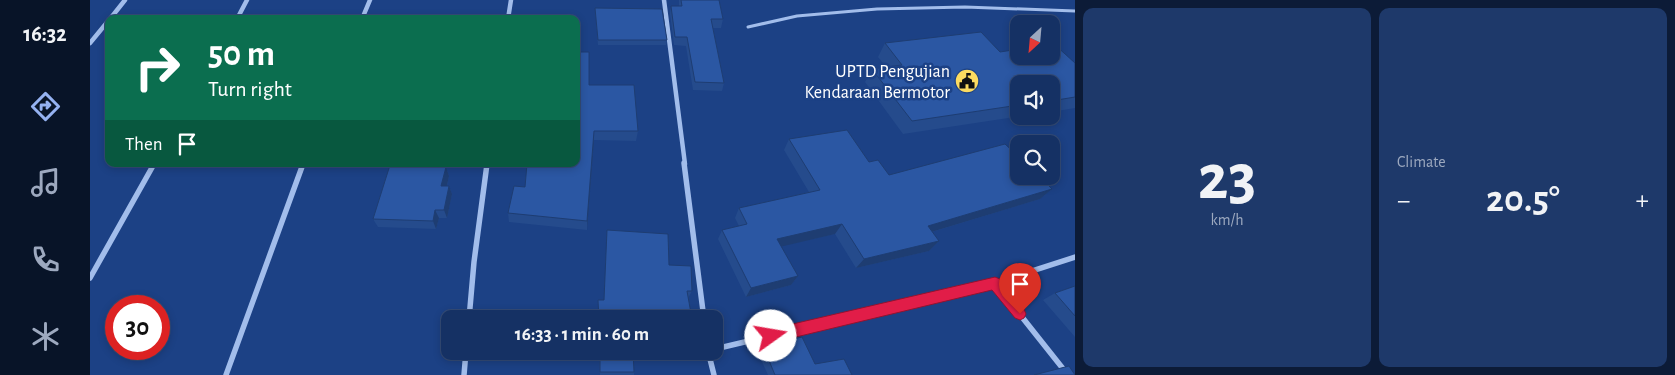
<!DOCTYPE html>
<html lang="en">
<head>
<meta charset="utf-8">
<style>
	:root { --surface:#153164; --page:#1e396a; --text:#f1f3f6; --muted:#9da9bf; --line:#344c78; --accent:#95b2f1 }
	body { margin:0; font-family:"Alegreya Sans",sans-serif; background:var(--page); color:var(--text); height:100vh; display:flex; flex-direction:column; font-size:19px; white-space:nowrap }
	* { box-sizing:border-box; margin:0 }
	p { font-size:16px; color:var(--muted) }
	.icon { flex:none; width:28px; height:28px; fill:none; stroke:currentColor; stroke-width:2; stroke-linecap:round; stroke-linejoin:round }
	.map { position:relative; flex:1; overflow:hidden }
	.panel { display:flex; flex-direction:column; gap:8px; padding:8px; background:#0c1b37; width:600px }
	.panel>* { flex:none }
	.hud { position:absolute; left:15px; top:15px; width:475px; height:152px; border-radius:10px; box-shadow:0 2px 8px #0003,0 0 0 1px var(--line); background:#0b6e4f; color:#fff; overflow:hidden }
	.needle { width:32px; rotate:206deg }
	.controls { position:absolute; left:920px; top:15px; display:grid; gap:10px }
	.controls a { display:grid; place-items:center; width:50px; height:50px; border-radius:10px; background:var(--surface); box-shadow:0 2px 8px #0003,0 0 0 1px var(--line); font-size:25px }
	.speed { position:absolute; left:15px; top:295px; display:flex; gap:10px; font-size:25px; font-weight:700; text-align:center }
	.speed>* { display:grid; place-content:center; width:65px; height:65px; border-radius:50%; background:var(--surface); box-shadow:0 2px 8px #0003,0 0 0 1px var(--line); line-height:1 }
	.speed .limit { border:8px solid #d22; background:#fff; color:#111 }
	.pin { position:absolute; display:grid; place-items:center; width:42px; height:42px; color:#fff; margin:-51px -21px; border-radius:50% 50% 50% 0; rotate:-45deg; box-shadow:0 0 5px #0007 }
	.pin .icon { rotate:45deg }
	.me { position:absolute; width:55px; margin:-28px; rotate:77deg; stroke-linejoin:round; filter:drop-shadow(0 0 4px #0008) }
	.turn { display:flex; align-items:center; gap:18px; height:105px; padding:0 20px; font-size:22px }
	.turn .icon { width:65px; height:65px; stroke-width:2.5 }
	.turn b { display:block; font-size:35px; line-height:42px }
	.then { display:flex; align-items:center; height:48px; padding:0 20px; background:#0003; gap:10px; font-size:19px }
	.big { font-size:38px; font-weight:700; line-height:1.1 }
	.panel .card { flex:1; display:flex; flex-direction:column; justify-content:center; gap:8px; min-width:0; padding:0 18px; border-radius:10px; background:var(--page) }
	.panel .dial { align-items:center; gap:0 }
	.dial b { font-size:65px; line-height:1 }
	.heat { display:flex; justify-content:space-between; align-items:center; font-size:28px; direction:ltr }
	.panel .tiles { flex:1; display:grid; gap:8px; grid-template-columns:repeat(2,1fr) }
	.trip { position:absolute; left:351px; top:310px; width:282px; height:50px; border-radius:10px; background:var(--surface); box-shadow:0 2px 8px #0003,0 0 0 1px var(--line); font-weight:700; line-height:50px; text-align:center }
	main { display:flex; flex:1; min-height:0 }
	.tabs { display:flex; flex-direction:column; width:90px; justify-content:space-around; align-items:center; background:#081428; color:var(--muted) }
	.tabs .icon { width:35px; height:35px }
	.tabs .on { color:var(--accent) }
	.tabs b { font-size:22px; color:var(--text) }
	.map>svg:first-child { display:block }
</style>
</head>
<body>
<main>
<nav class="tabs">
<b>16:32</b>
<svg class="icon on" aria-label="directions" viewBox="0 0 24 24"><path d="M12 3l9 9-9 9-9-9zM9 14v-3h6M13 9l2 2-2 2"/></svg>
<svg class="icon" aria-label="music" viewBox="0 0 24 24"><path d="M9 18V5l10-2v13"/><circle cx="6" cy="18" r="3"/><circle cx="16" cy="16" r="3"/></svg>
<svg class="icon" aria-label="phone" viewBox="0 0 24 24"><path d="M5 4h4l2 5-3 2q2 4 5 5l2-3 5 2v4C11 20 4 13 5 4z"/></svg>
<svg class="icon" aria-label="climate" viewBox="0 0 24 24"><path d="M12 3v18M4 7l16 10M4 17L20 7"/></svg>
</nav>
<div class="map">
<svg width="985" height="375" viewBox="0 0 985 375">
	<rect width="100%" height="100%" fill="#1c4185"/>
	<g fill="none" stroke-linecap="round" stroke-linejoin="round">
		<path stroke="#a2bdeb" stroke-width="3" d="M658 27 707 16 787 9 875 7 985 11"/>
		<path stroke="#a2bdeb" stroke-width="4.5" d="M574 0 595 164
			M20 19 35 0
			M147 19 157 0
			M272 19 280 0
			M418 19 421 0
			M0 43 19 20"/>
		<path stroke="#a2bdeb" stroke-width="5.5" d="M594 163 614 319
			M0 278 64 164
			M905 283 978 375
			M379 319 384 262 397 164
			M625 349 905 283 985 257
			M618 351 624 375
			M136 375 213 164
			M374 375 376 351"/>
	</g>
	<path fill="#254b8c" d="M589 0H629L633 19 631 28H623L634 83 632 91 603 90 596 46 584 45 580 14 581 6H589Z
		M505 8 577 40 576 45H508Z
		M795 43 910 52 985 63V108L961 112V84H929V116H931L813 134 775 82 782 69 796 67 788 57Z
		M499 85 548 131 546 141 504 140 497 230 419 222 418 213 435 187Z
		M699 139 779 162 799 175 962 189 950 199 842 232 849 241 839 251 766 268 745 234 691 246 708 276 701 285 656 297 628 239 632 230 649 226 645 218 649 208 719 192 694 150Z
		M356 167 359 176 357 186H359L362 194 357 218H349L346 229 288 227 283 219Z
		M579 265 602 291 598 298 602 319H508V300H514Z
		M985 286V337L953 300 965 293Z
		M673 346 725 364 762 375H678L668 353Z
		M509 351H543L544 372V375H510Z"/>
	<path fill="#1e3d72" d="M504 131V140L497 230V221Z
		M356 167 359 176 355 194 351 186Z
		M359 186 362 194 357 218 354 210Z
		M962 189 950 199 828 236 838 226Z
		M345 210 349 218 346 229 343 221Z
		M752 224 745 234 681 249 687 239Z
		M849 241 839 251 766 268 774 259Z
		M708 276 701 285 656 297 661 288Z"/>
	<path fill="#2b57a3" stroke="#1e3d72" d="M591 0H629L633 19H621L634 83 605 82 597 37H585L581 6H592Z
		M505 8 572 9 577 40H508Z
		M891 32 910 52 929 49V56H961V45L964 44 985 63V97L961 101V84H929V105L822 121 782 69 812 65 795 43Z
		M486 52H499V85H544L548 131H504L497 221 418 213 424 186 435 187 437 164H486Z
		M757 130 779 162 788 160 799 175 915 144 929 157V176H949L962 189 838 226 849 241 774 259 752 224 687 239 708 276 661 288 632 230 657 224 649 208 730 190 699 139Z
		M300 165 356 167 351 186H359L354 210H345L343 221 283 219Z
		M517 230 578 234 579 265 601 266 602 291H597L602 319H509L508 300H514Z
		M985 286V316L965 293Z
		M712 337 725 364 754 359 762 375H685L673 346Z
		M510 351H543L544 372H510Z
		M979 366 985 375H944Z"/>
	<path fill="#e11d48" stroke="#92132f" d="M905 277 910 279 934 309 936 314 934 318 930 320 925 318 902 290 681 343 676 341 674 336 676 331 681 329Z"/>
	<defs>
		<g id="civic-disc" transform="scale(1.25)"><circle r="9.5" fill="#fcdb60" stroke="#1c4185"/><path d="M-.6-6.5H3V-4.5H.6V-3L4-1V1h2V6H-6V1h2V-1L-.6-3ZM-1.2 2.5V6h2.4V2.5Z" fill="#111"/></g>
	</defs>
	<g fill-rule="evenodd">
		<use href="#civic-disc" x="877" y="81"/>
	</g>
	<g text-anchor="middle" stroke-width="5" stroke-linejoin="round" paint-order="stroke">
		<g font-size="18" fill="#fff" stroke="#1c4185" text-anchor="end">
			<text x="860" y="77">UPTD Pengujian<tspan x="860" dy="21">Kendaraan Bermotor</tspan></text>
		</g>
	</g>
</svg>
<div class="controls">
<a><svg class="needle" viewBox="-14 -14 28 28"><path d="M0-13l5 13h-10z" fill="#e53935"/><path d="M0 13l5-13h-10z" fill="#9da9bf"/></svg></a>
<a><svg class="icon" aria-label="sound" viewBox="0 0 24 24"><path d="M4 9h4l5-4v14l-5-4H4zM17 9q2 3 0 6"/></svg></a>
<a><svg class="icon" aria-label="search" viewBox="0 0 24 24"><circle cx="10" cy="10" r="6"/><path d="M15 15l6 6"/></svg></a>
</div>
<div class="speed"><div class="limit">30</div></div>
<div class="pin" style="left:930px;top:314px;background:#d93025"><svg class="icon" aria-label="arrive" viewBox="0 0 24 24"><path d="M6 21V4h12l-3 4 3 4H6"/></svg></div>
<svg class="me" style="left:681px;top:336px" viewBox="-20 -20 40 40"><circle r="19" fill="#fff"/><path d="M0-13L10 11 0 6-10 11z" fill="#e11d48"/></svg>
<div class="trip">16:33 · 1 min · 60 m</div>
<div class="hud">
<div class="turn"><svg class="icon" aria-label="right" viewBox="0 0 24 24"><path d="M7 20v-9h11M14 6l5 5-5 5"/></svg><div><b>50 m</b>Turn right</div></div>
<div class="then">Then<svg class="icon" aria-label="arrive" viewBox="0 0 24 24"><path d="M6 21V4h12l-3 4 3 4H6"/></svg></div>
</div>
</div>
<section class="panel">
<div class="tiles">
<div class="card dial"><b>23</b><p>km/h</p></div>
<div class="card"><p>Climate</p>
<div class="heat"><a>−</a><b class="big">20.5°</b><a>+</a></div>
</div>
</div>
</section>
</main>
</body>
</html>
